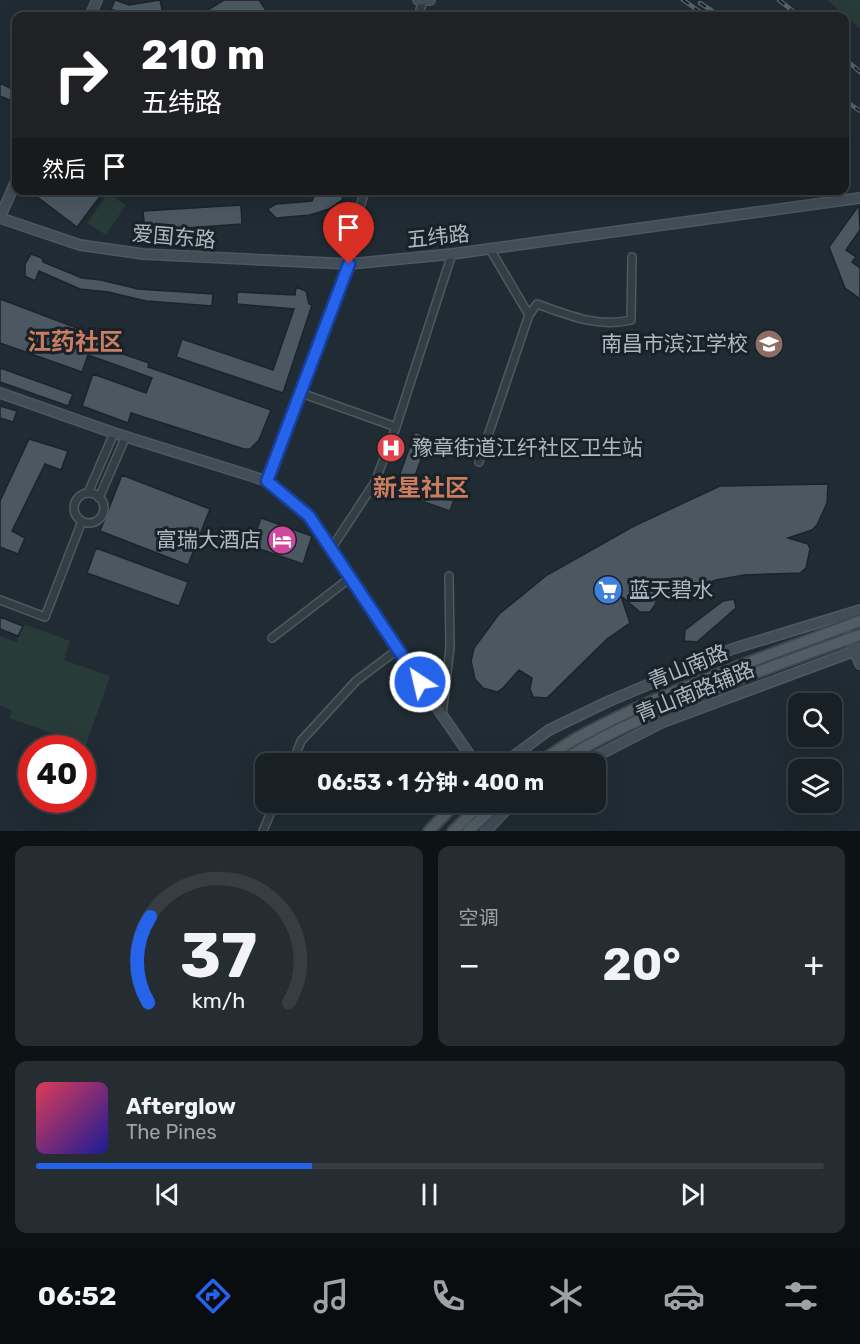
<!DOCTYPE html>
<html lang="zh">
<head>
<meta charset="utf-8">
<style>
	:root { --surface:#182026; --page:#252d32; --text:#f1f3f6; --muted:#9fa3a7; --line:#363e43; --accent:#2563eb }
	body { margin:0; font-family:Rubik,"Noto Sans SC",sans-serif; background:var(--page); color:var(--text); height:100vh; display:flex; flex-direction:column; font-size:22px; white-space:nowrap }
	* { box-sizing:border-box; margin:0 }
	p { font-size:20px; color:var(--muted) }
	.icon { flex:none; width:33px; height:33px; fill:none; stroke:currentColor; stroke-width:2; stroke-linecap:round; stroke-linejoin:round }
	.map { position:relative; height:831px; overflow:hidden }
	.details { display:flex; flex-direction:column; gap:15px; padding:15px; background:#0d1215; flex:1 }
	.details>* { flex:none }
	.banner { position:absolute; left:12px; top:12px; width:837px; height:183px; border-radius:12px; box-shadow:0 6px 24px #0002,0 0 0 2px var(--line); background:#202124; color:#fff; overflow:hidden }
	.buttons { position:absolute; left:788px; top:693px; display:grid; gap:12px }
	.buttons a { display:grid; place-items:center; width:54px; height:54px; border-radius:12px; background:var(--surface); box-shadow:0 6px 24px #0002,0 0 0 2px var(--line); font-size:30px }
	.speed { position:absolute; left:18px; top:735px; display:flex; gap:12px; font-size:30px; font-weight:700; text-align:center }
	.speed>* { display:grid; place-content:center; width:78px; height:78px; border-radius:50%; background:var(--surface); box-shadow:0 6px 24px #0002,0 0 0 2px var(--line); line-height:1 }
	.speed .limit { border:9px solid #d22; background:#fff; color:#111 }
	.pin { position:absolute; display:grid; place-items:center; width:51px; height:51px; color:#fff; margin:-62px -26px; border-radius:50% 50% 50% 0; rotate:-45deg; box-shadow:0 0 6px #0007 }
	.pin .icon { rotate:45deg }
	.me { position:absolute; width:66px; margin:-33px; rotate:325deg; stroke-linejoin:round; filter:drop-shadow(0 0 4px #0008) }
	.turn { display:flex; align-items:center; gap:21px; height:126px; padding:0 30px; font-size:27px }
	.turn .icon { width:78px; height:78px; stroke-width:2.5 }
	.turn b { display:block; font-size:42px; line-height:51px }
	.then { display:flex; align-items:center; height:57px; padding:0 30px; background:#0003; gap:12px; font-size:22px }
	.big { font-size:45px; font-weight:700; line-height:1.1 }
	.details .widget { flex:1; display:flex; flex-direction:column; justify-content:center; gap:9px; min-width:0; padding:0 21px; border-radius:12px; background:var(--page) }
	.details .dial { align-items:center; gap:0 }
	.dial svg { height:156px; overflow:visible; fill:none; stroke:var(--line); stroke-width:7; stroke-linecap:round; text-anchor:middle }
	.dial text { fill:var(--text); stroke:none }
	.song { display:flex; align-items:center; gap:18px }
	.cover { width:72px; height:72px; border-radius:9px; background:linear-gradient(135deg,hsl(350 70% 55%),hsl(240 70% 35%)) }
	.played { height:6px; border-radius:3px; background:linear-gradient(90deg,var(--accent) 35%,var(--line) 35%) }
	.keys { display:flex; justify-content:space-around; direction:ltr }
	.heat { display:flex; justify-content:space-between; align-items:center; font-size:33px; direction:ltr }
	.details .tiles { flex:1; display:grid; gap:15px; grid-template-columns:1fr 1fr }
	.widget:last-child { grid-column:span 2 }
	.trip { position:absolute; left:255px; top:753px; width:351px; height:60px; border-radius:12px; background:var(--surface); box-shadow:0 6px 24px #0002,0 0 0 2px var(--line); font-weight:700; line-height:60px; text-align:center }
	.dock { display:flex; height:96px; justify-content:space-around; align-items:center; background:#0a0d0f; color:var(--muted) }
	.dock .icon { width:42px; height:42px }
	.dock .selected { color:var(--accent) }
	.dock b { font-size:27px; color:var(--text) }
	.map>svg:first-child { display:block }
</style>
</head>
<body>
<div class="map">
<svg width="860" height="831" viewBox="0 0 860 831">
	<rect width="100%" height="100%" fill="#202b33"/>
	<path fill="#283b38" d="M827 0H860V29Z
		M108 193 126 205 106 235 87 223Z
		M24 624 70 641 64 660 110 676 86 745 9 718 12 710 0 705V636L17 642Z"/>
	<path fill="#4b5862" stroke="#1b242a" stroke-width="1.5" d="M115 0 129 5 160 0 163 14 149 16H125L111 9Z
		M224 0H259L270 16H198Z
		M0 83 16 91V103L0 96Z
		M28 190H98L102 194 77 227Z
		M316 190H345L342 200 329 209 310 215 276 218 268 210 269 208 276 204 312 201Z
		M241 205 242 224 145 231 143 211Z
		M859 205 860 230 846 250 856 257 852 262 860 268V299L845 288 829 247Z
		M31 254 42 258 43 262 82 278 101 280 138 289 213 294 212 306 146 301 108 292 80 289 39 271 35 281 25 276V264Z
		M296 287 306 291 309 304 312 305 283 393 176 357 182 339 273 370 294 309 237 304V292L295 295Z
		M0 299 106 339 103 347 149 363 148 367 271 410 259 440 250 449H244L131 413 128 423 82 406 93 374 146 393 152 378 88 355 82 372 0 343Z
		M0 368 73 394 68 406 0 382Z
		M0 406 17 411 13 422 0 418Z
		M415 432 429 437 411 487 445 499 448 488 457 491 450 511 407 496 409 490 396 485Z
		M29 439 68 451 61 470 45 464 12 531 25 538 18 554 0 547V501Z
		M122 475 210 509 188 565 100 531Z
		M828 484 827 503 817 525 812 530 788 538 808 544 810 549 806 568 800 573 744 575 716 580 692 589 675 599 667 592 658 595 655 605 650 612H640L621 596 630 623 607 639 547 698 533 697 530 689 532 678 519 670 503 688 497 692 483 688 475 679 471 661 474 648 499 614 547 575 634 526 720 486Z
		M261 518 312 536 303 564 251 546Z
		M96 548 188 582 179 606 87 573Z
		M734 599 736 608 697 642 684 641 685 630 723 601Z
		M0 617 23 626 18 636 0 629Z"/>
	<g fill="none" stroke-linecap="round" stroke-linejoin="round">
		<g stroke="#4e585f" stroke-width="10">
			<path id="street" d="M418 16 423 1
				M349 264 358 214 365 190
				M529 315 537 304C568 315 598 328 631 320L632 257
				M301 393 396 427
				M479 462 529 315 490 249
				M88 493 114 433
				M74 508a15 15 0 1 1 30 0a15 15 0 1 1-30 0Z
				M99 498 126 436
				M331 549 375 482 396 427 452 254
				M0 600 45 617 82 521
				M272 638 350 578
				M442 715 450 648 449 576
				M292 764 301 741 356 681 397 650
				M263 831 275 802"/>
		</g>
		<g stroke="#4e585f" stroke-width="12">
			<path id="secondary" d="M418 0H430
				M90 16 97 0
				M0 217 16 181
				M0 218 80 245 143 254 349 264 452 254 860 198
				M0 393 114 433 267 481 309 516 397 650 476 764
				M267 481 349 264
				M845 627 860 664
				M503 764 549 730 607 702 732 649 860 610
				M581 764 663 722 860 649
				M486 831 505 811 517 802"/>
		</g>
		<g stroke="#3d464d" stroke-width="14">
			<path id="primary" d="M538 764C552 754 566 744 581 736 669 688 766 657 860 621
				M558 764C596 738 638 720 680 703 739 678 800 656 860 635
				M429 831 457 802
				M453 831 483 802
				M468 831 500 802"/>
		</g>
		<use href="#street" stroke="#333d44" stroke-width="7"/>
		<use href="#secondary" stroke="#414d57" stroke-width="9"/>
		<use href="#primary" stroke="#515c64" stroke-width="10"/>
		<g stroke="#57636d" stroke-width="4.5">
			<path id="rail" d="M683 0 706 16
				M779 0 799 16
				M700 3 720 16
				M844 58 860 72
				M844 100 860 111"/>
		</g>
		<use href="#rail" stroke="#192228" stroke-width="2" stroke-dasharray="7" stroke-linecap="butt"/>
	</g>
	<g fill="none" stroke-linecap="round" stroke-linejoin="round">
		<g stroke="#184099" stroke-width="15">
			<path id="route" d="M349 264 267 481 309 516 420 682"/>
		</g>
		<use href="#route" stroke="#2563eb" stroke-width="10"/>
	</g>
	<defs>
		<g id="school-disc" transform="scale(1.5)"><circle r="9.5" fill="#8d6e63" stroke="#192228"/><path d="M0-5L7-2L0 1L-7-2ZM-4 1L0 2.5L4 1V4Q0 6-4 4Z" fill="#fff"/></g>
		<g id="hospital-disc" transform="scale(1.5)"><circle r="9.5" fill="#e0444e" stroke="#192228"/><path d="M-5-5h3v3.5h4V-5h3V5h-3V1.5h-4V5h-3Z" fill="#fff"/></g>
		<g id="hotel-disc" transform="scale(1.5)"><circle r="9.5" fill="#d1479c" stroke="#192228"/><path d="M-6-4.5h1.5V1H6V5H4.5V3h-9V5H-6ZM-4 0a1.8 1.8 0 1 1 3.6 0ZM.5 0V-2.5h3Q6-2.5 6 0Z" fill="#fff"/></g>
		<g id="supermarket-disc" transform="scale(1.5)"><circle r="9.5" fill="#3f7fe0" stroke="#192228"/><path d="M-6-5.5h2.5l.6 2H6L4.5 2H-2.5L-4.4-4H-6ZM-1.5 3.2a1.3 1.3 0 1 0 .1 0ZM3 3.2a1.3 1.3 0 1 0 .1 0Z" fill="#fff"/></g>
	</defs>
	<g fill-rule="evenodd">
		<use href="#school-disc" x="769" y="344"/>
		<use href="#hospital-disc" x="391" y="448"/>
		<use href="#hotel-disc" x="282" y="540"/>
		<use href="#supermarket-disc" x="608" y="590"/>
	</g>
	<g text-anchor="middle" stroke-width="6" stroke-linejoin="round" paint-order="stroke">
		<g font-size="21" fill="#adb8c1" stroke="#192228">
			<text transform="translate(174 237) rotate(5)" y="7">爱国东路</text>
			<text transform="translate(438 237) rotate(-6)" y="7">五纬路</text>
			<text transform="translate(688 667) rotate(-22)" y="7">青山南路</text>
			<text transform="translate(695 692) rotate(-22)" y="7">青山南路辅路</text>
		</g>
		<g font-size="21" fill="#adb8c1" stroke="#192228" text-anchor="end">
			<text x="748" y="351">南昌市滨江学校</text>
			<text x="412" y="455" text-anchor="start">豫章街道江纤社区卫生站</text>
			<text x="261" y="547">富瑞大酒店</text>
			<text x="629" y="597" text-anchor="start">蓝天碧水</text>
		</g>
		<g font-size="24" font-weight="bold" fill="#ca7d5f" stroke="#192228">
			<text x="75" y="350">江药社区</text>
			<text x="421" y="496">新星社区</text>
		</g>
	</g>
</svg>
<div class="buttons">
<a><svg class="icon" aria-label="search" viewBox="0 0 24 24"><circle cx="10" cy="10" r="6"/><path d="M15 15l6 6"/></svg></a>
<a><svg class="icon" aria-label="layers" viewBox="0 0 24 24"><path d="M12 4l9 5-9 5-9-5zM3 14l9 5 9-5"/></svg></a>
</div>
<div class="speed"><div class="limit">40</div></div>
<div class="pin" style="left:349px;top:264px;background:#d93025"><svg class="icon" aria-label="arrive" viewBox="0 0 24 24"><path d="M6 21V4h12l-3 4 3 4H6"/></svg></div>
<svg class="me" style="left:420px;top:682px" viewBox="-20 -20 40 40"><circle r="17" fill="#2563eb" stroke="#fff" stroke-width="3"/><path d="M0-11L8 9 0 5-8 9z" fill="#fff"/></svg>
<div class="trip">06:53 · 1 分钟 · 400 m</div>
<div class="banner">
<div class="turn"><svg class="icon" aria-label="right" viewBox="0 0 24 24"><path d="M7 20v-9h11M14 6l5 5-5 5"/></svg><div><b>210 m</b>五纬路</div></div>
<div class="then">然后<svg class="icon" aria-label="arrive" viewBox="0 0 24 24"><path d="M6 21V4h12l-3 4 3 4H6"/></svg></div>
</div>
</div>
<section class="details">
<div class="tiles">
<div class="widget dial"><svg viewBox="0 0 100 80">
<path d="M14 69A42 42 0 1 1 86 69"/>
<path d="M14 69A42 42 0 0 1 15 25" stroke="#2563eb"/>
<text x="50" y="56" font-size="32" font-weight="700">37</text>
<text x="50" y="72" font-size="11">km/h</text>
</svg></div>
<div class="widget"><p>空调</p>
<div class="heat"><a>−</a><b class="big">20°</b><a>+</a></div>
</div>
<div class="widget">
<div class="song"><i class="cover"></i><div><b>Afterglow</b><p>The Pines</p></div></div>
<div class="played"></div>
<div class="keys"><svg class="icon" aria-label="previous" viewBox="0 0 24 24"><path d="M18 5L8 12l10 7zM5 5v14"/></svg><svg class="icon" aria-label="pause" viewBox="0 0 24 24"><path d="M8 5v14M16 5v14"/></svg><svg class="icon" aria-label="next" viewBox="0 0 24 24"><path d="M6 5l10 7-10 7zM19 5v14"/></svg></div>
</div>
</div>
</section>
<nav class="dock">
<b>06:52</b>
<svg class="icon selected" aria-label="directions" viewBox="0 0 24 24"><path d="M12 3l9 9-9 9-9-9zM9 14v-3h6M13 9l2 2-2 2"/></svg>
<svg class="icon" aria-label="music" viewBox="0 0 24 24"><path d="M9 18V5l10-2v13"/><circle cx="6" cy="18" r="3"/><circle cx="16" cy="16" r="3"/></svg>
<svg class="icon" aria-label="phone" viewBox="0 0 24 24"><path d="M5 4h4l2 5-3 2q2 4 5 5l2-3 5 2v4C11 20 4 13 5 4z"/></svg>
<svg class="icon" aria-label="climate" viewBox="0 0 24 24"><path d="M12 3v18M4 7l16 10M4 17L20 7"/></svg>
<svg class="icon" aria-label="car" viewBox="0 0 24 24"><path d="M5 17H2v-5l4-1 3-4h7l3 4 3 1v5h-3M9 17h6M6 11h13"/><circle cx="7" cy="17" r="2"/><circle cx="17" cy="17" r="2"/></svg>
<svg class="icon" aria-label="filters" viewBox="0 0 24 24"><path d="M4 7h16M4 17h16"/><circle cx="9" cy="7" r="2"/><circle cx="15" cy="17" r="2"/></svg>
</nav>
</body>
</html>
